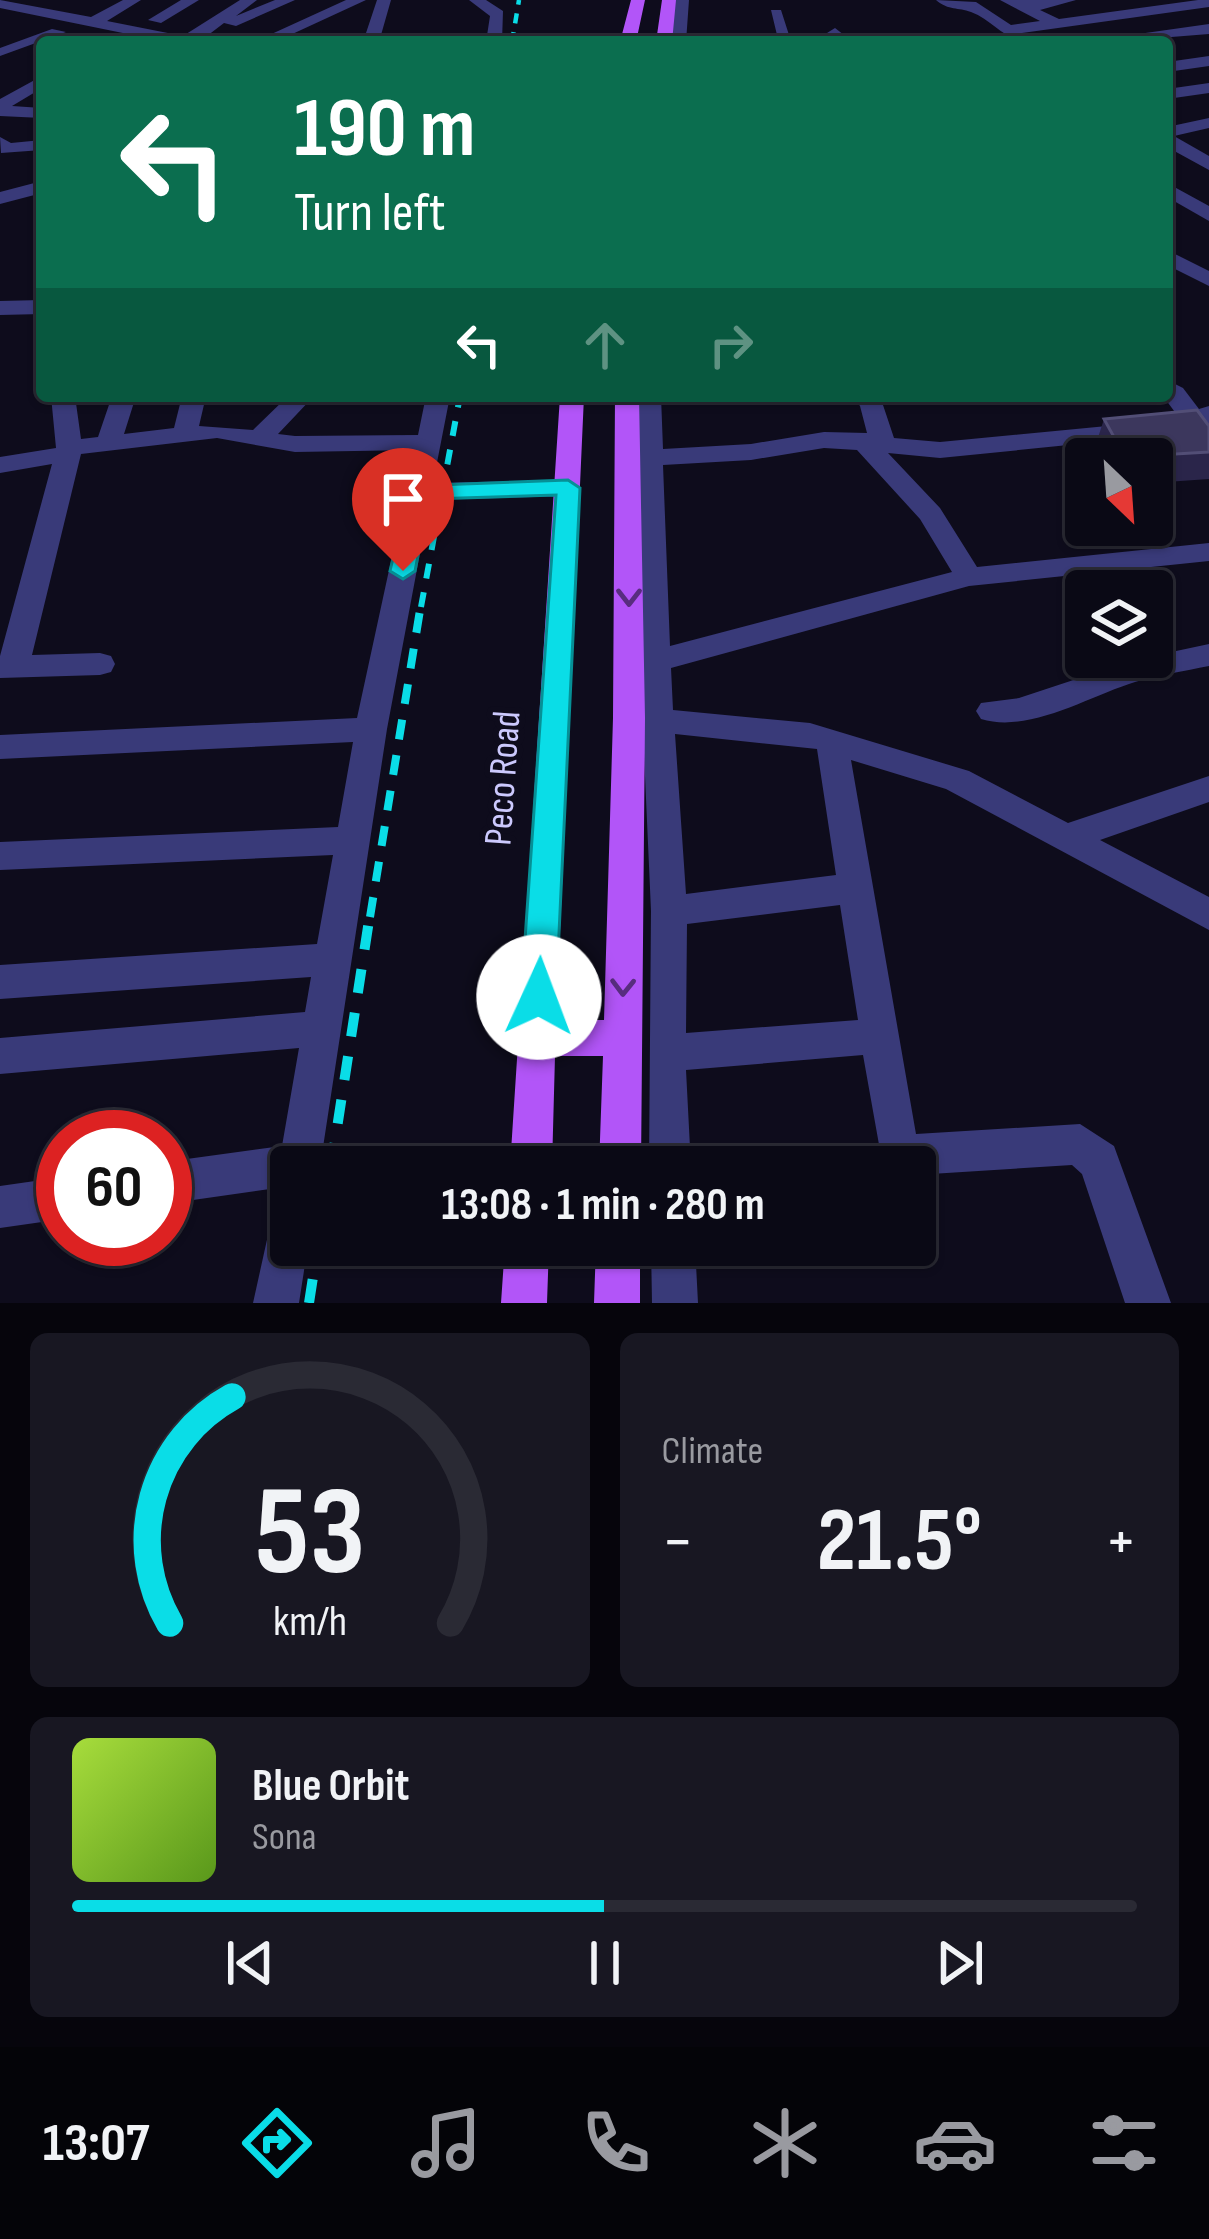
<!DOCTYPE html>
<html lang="en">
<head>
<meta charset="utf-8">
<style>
	:root { --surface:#0a0915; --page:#181722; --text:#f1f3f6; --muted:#999aa0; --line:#2a2a34; --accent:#0adde7 }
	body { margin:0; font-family:"Sofia Sans Condensed",sans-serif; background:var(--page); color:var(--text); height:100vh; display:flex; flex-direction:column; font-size:45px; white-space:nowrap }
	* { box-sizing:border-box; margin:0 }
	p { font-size:39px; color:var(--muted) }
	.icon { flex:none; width:66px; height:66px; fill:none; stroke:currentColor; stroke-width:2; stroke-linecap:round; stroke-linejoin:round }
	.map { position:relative; height:1303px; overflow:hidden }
	.side { display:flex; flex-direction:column; gap:30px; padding:30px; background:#06050c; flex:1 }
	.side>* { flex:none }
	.guide { position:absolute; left:36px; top:36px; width:1137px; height:366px; border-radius:12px; box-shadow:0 3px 9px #0004,0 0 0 3px var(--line); background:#0b6e4f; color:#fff; overflow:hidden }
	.needle { width:78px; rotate:155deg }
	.controls { position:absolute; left:1065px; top:438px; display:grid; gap:24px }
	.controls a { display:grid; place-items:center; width:108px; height:108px; border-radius:12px; background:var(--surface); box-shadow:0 3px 9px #0004,0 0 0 3px var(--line); font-size:60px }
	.speed { position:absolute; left:36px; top:1110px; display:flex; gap:24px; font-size:60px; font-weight:700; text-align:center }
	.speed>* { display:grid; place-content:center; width:156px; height:156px; border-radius:50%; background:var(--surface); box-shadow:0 3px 9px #0004,0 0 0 3px var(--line); line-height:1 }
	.speed .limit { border:18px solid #d22; background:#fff; color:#111 }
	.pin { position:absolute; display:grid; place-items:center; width:102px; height:102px; color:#fff; margin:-123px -51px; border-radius:50% 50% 50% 0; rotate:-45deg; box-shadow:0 0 12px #0007 }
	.pin .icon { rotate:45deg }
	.me { position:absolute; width:132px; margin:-66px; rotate:2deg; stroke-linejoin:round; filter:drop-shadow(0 0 9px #0008) }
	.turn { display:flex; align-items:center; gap:42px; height:252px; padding:0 60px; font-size:54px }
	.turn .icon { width:156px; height:156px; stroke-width:2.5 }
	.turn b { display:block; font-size:84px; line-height:102px }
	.lanes { display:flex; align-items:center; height:114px; padding:0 60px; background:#0003; justify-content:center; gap:60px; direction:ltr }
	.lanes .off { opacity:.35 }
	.big { font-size:90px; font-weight:700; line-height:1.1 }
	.side .widget { flex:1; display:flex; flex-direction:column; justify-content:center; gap:18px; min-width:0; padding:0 42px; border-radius:18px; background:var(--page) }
	.side .dial { align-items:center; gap:0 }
	.dial svg { height:312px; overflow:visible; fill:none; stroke:var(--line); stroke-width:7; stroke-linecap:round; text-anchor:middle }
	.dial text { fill:var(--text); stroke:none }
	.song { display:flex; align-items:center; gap:36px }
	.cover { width:144px; height:144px; border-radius:18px; background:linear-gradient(135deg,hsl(80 70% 55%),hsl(90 70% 35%)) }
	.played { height:12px; border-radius:6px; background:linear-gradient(90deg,var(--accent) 50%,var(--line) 50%) }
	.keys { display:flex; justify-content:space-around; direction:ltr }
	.heat { display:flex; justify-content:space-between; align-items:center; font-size:66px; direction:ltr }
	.side .tiles { flex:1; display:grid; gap:30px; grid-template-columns:1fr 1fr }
	.widget:last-child { grid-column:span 2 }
	.trip { position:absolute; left:270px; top:1146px; width:666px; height:120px; border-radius:12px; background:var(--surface); box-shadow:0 3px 9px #0004,0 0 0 3px var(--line); font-weight:700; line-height:120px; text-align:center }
	.dock { display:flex; height:192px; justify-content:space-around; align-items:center; background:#040408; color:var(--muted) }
	.dock .icon { width:84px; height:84px }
	.dock .current { color:var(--accent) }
	.dock b { font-size:54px; color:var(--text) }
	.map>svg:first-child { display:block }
</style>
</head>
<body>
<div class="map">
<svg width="1209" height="1303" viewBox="0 0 1209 1303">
	<rect width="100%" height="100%" fill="#0e0c1c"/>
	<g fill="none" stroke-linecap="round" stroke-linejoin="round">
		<path fill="#393a79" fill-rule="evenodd" d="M0 0 91 17 123 0H141L107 21 183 36 240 0H257L236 16 275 0H295L236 26 224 23 199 42H167L0 8Z
			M181 0H199L161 23 148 20Z
			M346 0H366L275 42H254Z
			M377 0H391L379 42H363Z
			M469 0H486L503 11 502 42H486L490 16Z
			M675 0H689L686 42H670Z
			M936 0 976 2 1011 25 1040 21 1000 0H1076L1040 10 1059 19 1198 0H1209V7L1022 33 1032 42C1004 42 995 21 971 12 958 7 949 11 936 0Z
			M771 10H781L789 35H777Z
			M1209 24V34L1109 42 1117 37Z
			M835 28 853 42H836L827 33Z
			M52 29 66 32 0 56V48Z
			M1209 56V66L1167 72V62Z
			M42 76V88L12 106 42 108V118L0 116V99Z
			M1209 83V93L1167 99V89Z
			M1209 118V128L1174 136 1209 156V170L1167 147V127Z
			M0 137 11 143 42 140V150L1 153Z
			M42 181V193L0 204V192Z
			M1167 183 1209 206V221L1167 197Z
			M1167 250 1209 271V286L1167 265Z
			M42 300V314L0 315V301Z
			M1167 380 1183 388 1199 409 1209 406V453L1200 450 1188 433 940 458 888 453 940 508 977 567 1209 543V561L969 586 671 668 673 710 810 723 969 771 1068 823 1209 776V802L1100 840 1209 897V930L946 789 851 760 916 1134 1080 1124 1114 1146 1171 1303H1125L1082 1174 1072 1165 915 1175V1167H883L863 1055 686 1070 691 1167H649L651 911 643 731 627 727 622 719 627 711 642 708 638 466 619 464 615 459 619 454 638 451 637 396H661L663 449 751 444 824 432 867 433 860 406 852 396 881 399 894 438 940 442 1180 419 1163 396H1167ZM824 448 857 450 920 519 952 572 670 646 663 465 751 460ZM675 734 817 749 836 875 686 894ZM840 905 858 1020 686 1033 687 924Z
			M51 396H75L81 439 98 437 112 396H136L124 434 174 428 182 396H206L199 426 253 430 288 396H314L278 434 295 436 418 435 426 396H450L433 483 568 480 581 488 568 496 430 500 387 729 320 1167H291V1186L165 1204V1162L282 1146 299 1048 0 1074V1038L305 1012 311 977 0 999V965L317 944 333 855 0 870V842L338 827 353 742 0 759V735L357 718 415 450 295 452 217 438 81 454 32 655 100 653 111 656 115 664 111 672 100 675 0 678V656L52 464 0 473V457L56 448Z
			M1209 644V666C1184 671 1159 675 1135 682 1089 696 1029 734 981 719L976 711 981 703 1019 698 1134 660Z
			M63 1177V1219L0 1228V1186Z
			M291 1192V1245H308L299 1303H253L276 1199Z
			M651 1245H695L698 1303H652Z"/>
		<path fill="#b255f8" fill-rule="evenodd" d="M631 0H645L636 42H620Z
			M662 0H676L672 42H656Z
			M560 396H584L556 1020H604L613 718 615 396H639L645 718 641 1167H599L603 1056H555L552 1167H510Z
			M505 1245H549L547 1303H501Z
			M596 1245H640V1303H594Z"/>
		<path stroke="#0adde7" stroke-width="4.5" stroke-dasharray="10 9" stroke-linecap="butt" d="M512 42 519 0"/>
		<path stroke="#0adde7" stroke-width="6" stroke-dasharray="15 14" stroke-linecap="butt" d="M421 607 460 396"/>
		<path stroke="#0adde7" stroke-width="8" stroke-dasharray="20 16" stroke-linecap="butt" d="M370 917 421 604"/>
		<path stroke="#0adde7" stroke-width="10" stroke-dasharray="24 20" stroke-linecap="butt" d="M331 1167 370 914
			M309 1303 318 1245"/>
	</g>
	<path fill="#2a254a" d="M1104 419 1209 452V479L1152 483V459H1101L1095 447Z"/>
	<path fill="#3c375d" stroke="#524e76" stroke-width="3" d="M1197 410 1209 426V452L1125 457 1104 419Z"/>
	<defs><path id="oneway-chevron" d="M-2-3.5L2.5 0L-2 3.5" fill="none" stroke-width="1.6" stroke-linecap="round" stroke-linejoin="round" transform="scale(3)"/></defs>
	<g stroke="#582d7f">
		<use href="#oneway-chevron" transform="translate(629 597) rotate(90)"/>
		<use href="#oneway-chevron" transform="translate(623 987) rotate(91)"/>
	</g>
	<path fill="#0adde7" stroke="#069096" stroke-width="3" d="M568 480 580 488 556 997 551 1008 539 1012 527 1008 521 997 556 495 429 499 415 571 403 579 390 571 410 486Z"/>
	<g text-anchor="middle" stroke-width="12" stroke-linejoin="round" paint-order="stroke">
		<g font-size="39" fill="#ccc9fd" stroke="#0e0c1c">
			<text transform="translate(501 778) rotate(-86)" y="14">Peco Road</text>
		</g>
	</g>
</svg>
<div class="controls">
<a><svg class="needle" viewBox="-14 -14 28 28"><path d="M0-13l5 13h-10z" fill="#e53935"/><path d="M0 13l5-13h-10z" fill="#999aa0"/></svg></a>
<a><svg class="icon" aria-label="layers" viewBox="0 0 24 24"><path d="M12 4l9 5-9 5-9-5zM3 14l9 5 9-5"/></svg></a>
</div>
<div class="speed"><div class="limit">60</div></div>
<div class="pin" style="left:403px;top:571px;background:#d93025"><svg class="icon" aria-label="arrive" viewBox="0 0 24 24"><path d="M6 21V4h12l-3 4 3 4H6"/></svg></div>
<svg class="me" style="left:539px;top:997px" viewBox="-20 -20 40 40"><circle r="19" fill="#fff"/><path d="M0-13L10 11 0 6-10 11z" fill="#0adde7"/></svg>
<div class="trip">13:08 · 1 min · 280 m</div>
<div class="guide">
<div class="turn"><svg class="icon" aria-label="left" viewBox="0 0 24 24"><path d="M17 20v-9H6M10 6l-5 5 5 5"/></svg><div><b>190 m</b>Turn left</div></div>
<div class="lanes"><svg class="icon" aria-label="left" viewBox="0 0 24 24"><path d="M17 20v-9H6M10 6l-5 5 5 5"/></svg><svg class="icon off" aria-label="ahead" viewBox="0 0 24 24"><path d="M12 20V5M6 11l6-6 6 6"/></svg><svg class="icon off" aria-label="right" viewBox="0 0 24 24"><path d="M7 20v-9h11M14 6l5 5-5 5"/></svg></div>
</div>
</div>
<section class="side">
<div class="tiles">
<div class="widget dial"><svg viewBox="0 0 100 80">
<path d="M14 69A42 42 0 1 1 86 69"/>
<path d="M14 69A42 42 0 0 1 30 11" stroke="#0adde7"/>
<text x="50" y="56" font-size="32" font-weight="700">53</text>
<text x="50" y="72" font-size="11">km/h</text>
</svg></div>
<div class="widget"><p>Climate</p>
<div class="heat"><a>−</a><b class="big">21.5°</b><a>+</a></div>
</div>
<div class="widget">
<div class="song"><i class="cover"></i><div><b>Blue Orbit</b><p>Sona</p></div></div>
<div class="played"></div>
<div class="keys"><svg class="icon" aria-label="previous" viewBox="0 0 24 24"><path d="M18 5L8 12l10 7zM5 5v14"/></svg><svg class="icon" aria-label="pause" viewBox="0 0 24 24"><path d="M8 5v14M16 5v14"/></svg><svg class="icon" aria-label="next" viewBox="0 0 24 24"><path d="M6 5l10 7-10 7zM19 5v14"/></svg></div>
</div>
</div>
</section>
<nav class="dock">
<b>13:07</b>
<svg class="icon current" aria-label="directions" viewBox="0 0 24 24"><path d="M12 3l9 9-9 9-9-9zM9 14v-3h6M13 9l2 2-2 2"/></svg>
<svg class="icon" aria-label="music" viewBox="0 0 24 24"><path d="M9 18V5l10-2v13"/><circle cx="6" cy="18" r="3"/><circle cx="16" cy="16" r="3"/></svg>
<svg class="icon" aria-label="phone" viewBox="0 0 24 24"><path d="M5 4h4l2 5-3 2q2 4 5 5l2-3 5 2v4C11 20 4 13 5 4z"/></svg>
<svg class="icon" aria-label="climate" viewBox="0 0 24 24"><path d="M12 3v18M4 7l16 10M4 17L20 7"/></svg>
<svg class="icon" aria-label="car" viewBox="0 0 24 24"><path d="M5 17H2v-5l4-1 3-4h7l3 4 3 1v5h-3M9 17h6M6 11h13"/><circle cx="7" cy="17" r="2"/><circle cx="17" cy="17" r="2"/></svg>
<svg class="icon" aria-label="filters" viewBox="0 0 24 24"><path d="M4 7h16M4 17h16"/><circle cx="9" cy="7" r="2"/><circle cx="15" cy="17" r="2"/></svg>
</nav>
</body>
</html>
